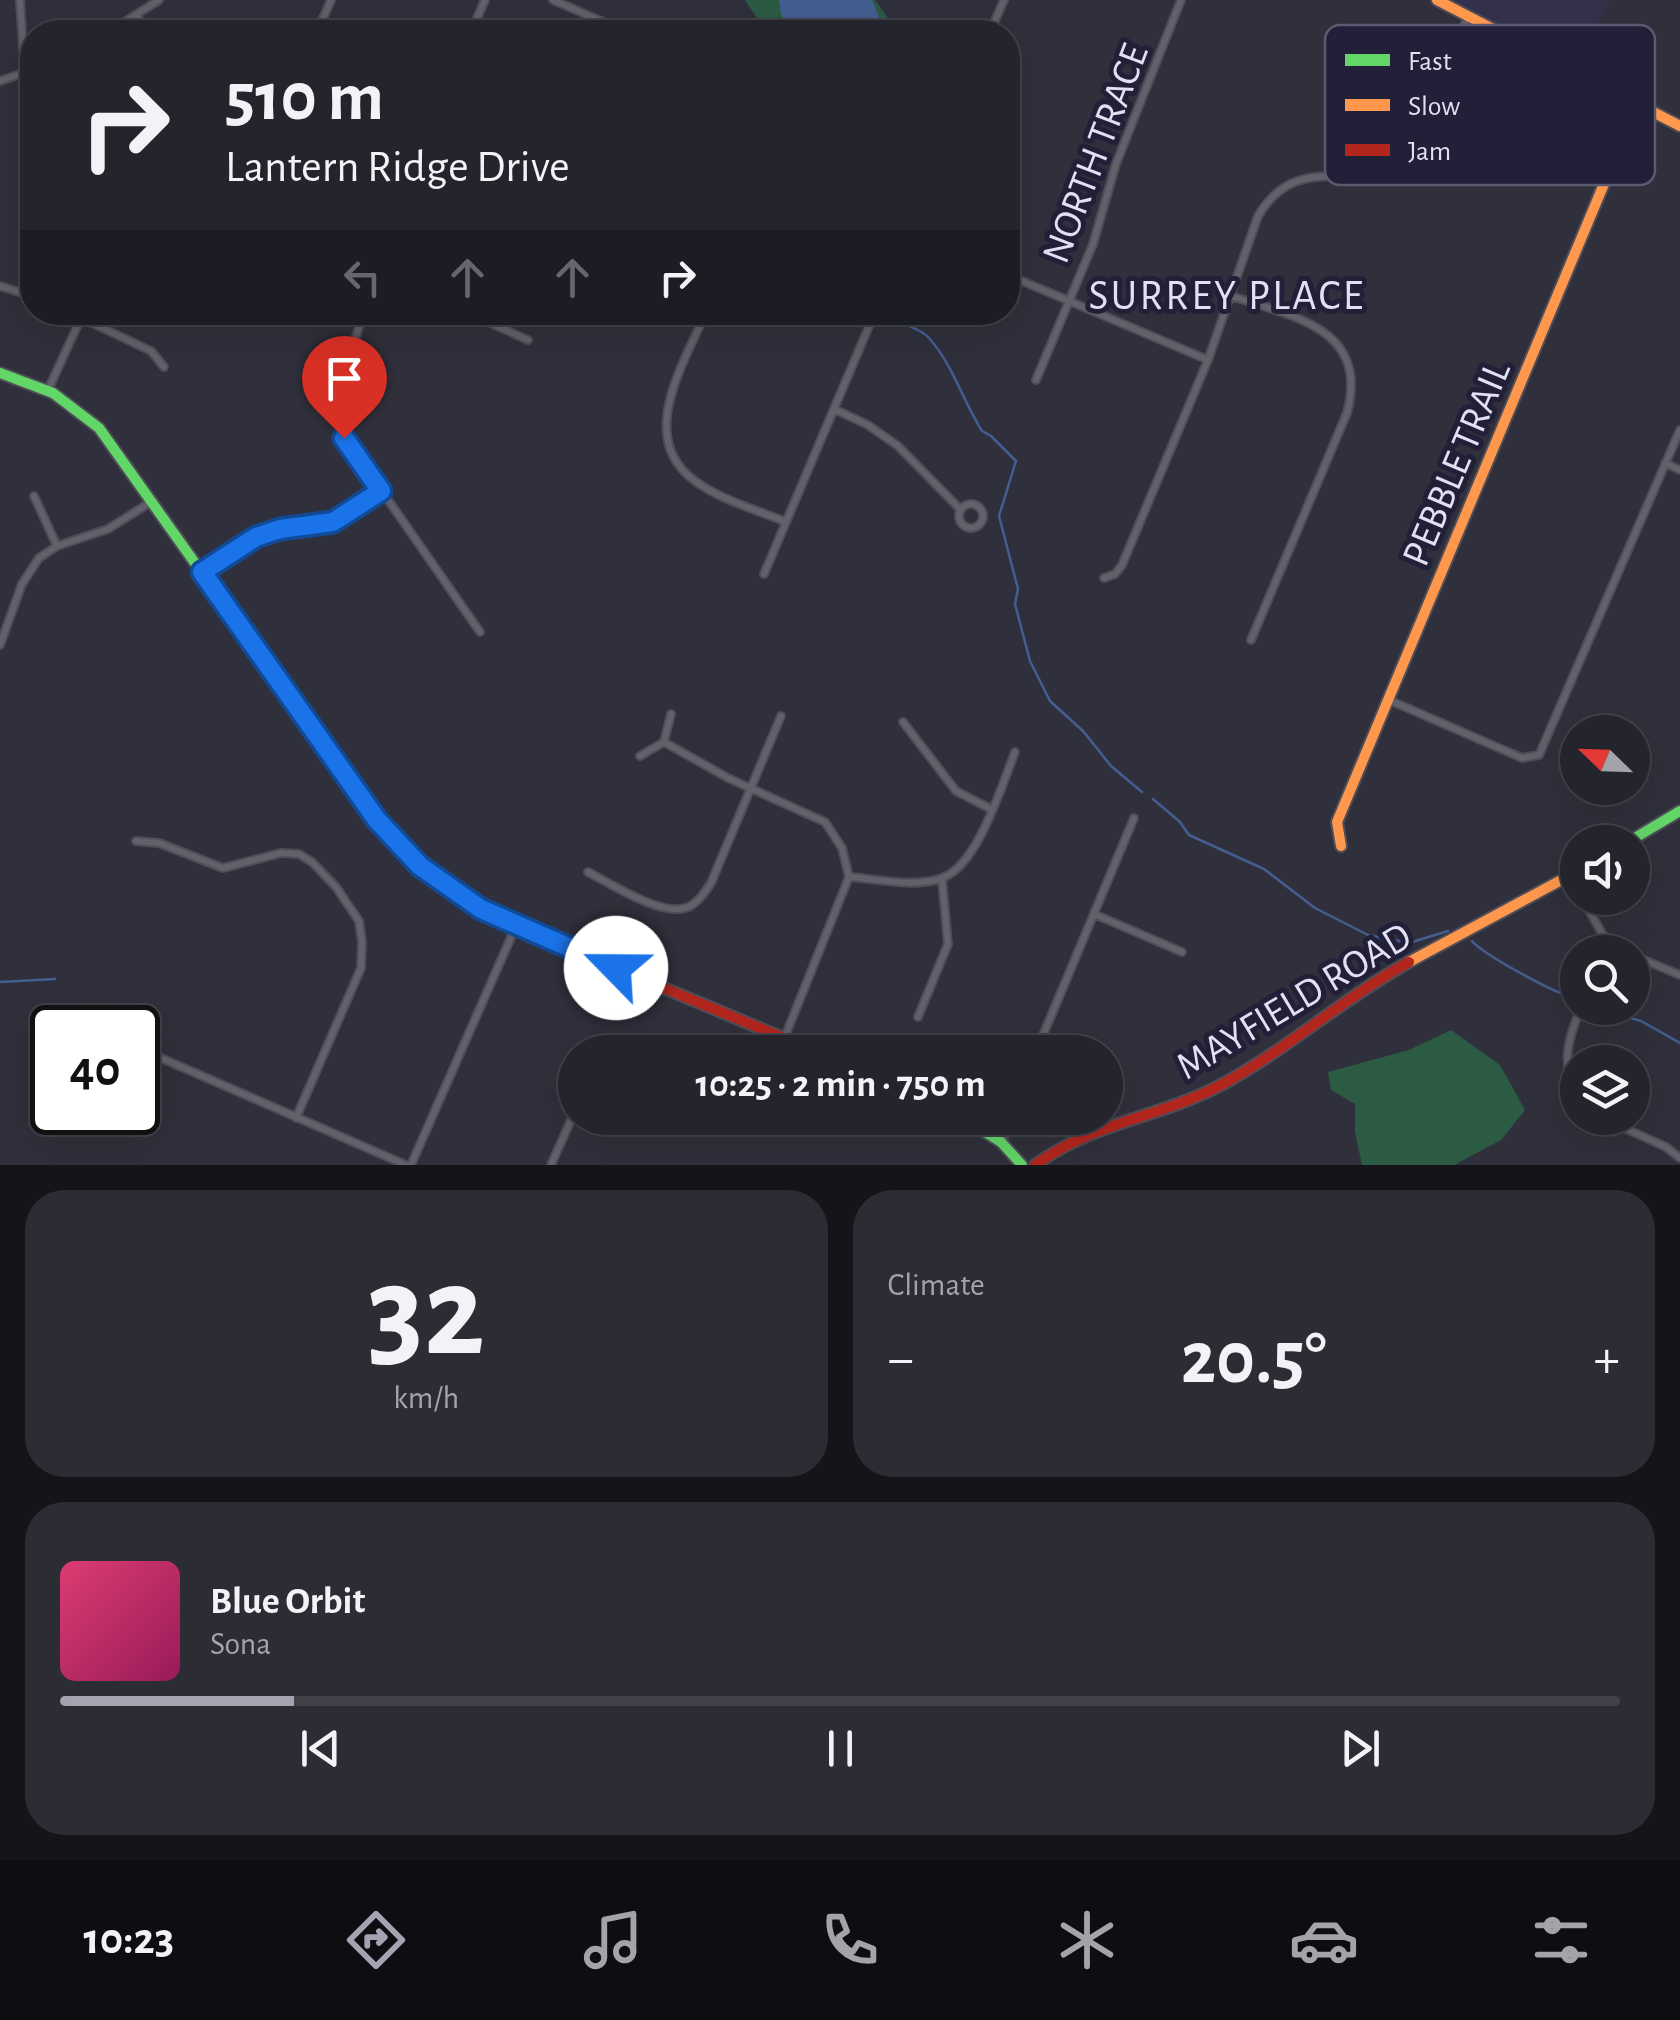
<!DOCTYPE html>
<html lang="en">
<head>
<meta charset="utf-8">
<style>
	:root { --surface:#24242d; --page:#2c2c35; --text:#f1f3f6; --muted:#a3a4aa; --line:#414149; --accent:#a3a3b2 }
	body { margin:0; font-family:"Alegreya Sans",sans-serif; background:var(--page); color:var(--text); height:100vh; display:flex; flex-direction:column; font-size:38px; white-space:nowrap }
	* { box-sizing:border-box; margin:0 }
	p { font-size:32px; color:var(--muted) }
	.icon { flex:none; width:55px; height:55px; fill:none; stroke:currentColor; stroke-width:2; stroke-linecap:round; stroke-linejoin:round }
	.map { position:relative; height:1165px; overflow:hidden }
	.details { display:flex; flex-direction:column; gap:25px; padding:25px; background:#141419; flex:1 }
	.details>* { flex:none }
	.banner { position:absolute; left:20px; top:20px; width:1000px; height:305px; border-radius:40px; box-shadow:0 10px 40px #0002,0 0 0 2px var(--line); background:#24242d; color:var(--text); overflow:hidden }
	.needle { width:65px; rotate:293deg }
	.controls { position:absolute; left:1560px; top:715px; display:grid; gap:20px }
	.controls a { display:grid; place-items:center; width:90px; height:90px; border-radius:50%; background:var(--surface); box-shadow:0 10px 40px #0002,0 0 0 2px var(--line); font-size:50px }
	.speed { position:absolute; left:30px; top:1005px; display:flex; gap:20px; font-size:50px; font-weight:700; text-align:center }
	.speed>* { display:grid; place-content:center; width:130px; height:130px; border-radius:50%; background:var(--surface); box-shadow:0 10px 40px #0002,0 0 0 2px var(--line); line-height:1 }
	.speed .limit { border:5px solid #111; border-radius:15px; background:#fff; color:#111 }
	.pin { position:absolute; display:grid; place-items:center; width:85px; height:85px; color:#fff; margin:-102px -42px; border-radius:50% 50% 50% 0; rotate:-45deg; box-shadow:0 0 10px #0007 }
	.pin .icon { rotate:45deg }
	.me { position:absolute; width:110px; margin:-55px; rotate:293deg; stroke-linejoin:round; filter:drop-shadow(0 0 8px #0008) }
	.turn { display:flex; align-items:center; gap:35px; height:210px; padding:0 40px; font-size:45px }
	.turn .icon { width:130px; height:130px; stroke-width:2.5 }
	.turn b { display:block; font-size:70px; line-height:85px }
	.lanes { display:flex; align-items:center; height:95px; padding:0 40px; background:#0003; justify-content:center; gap:50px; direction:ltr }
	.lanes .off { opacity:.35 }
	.big { font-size:75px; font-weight:700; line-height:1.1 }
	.details .tile { flex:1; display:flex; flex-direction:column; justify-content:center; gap:15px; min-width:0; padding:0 35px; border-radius:40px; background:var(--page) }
	.details .dial { align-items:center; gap:0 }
	.dial b { font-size:130px; line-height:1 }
	.song { display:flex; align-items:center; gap:30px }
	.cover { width:120px; height:120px; border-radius:15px; background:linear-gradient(135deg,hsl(340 70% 55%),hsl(330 70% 35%)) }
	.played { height:10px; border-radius:5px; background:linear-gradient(90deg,var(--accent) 15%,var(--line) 15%) }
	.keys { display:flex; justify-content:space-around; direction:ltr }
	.heat { display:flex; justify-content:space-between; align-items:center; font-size:55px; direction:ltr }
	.details .tiles { flex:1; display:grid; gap:25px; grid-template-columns:1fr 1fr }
	.tile:last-child { grid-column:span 2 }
	.trip { position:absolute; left:558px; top:1035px; width:565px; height:100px; border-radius:50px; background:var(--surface); box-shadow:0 10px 40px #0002,0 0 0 2px var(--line); font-weight:700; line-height:100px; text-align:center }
	.tabs { display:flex; height:160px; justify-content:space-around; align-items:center; background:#0e0e12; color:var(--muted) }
	.tabs .icon { width:70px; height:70px }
	.tabs .active { color:var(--accent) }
	.tabs b { font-size:45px; color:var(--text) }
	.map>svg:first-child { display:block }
</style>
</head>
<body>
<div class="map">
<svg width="1680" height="1165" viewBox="0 0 1680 1165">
	<rect width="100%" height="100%" fill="#30303c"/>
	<path fill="#33304c" d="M1437 0H1609L1573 75Z"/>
	<path fill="#2c5b43" d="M745 0H875L898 32H766Z
		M1451 1030 1500 1065 1525 1110 1501 1140 1454 1165H1362L1355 1132V1104L1331 1090 1328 1072 1409 1050Z"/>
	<path fill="#445e91" d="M779 0H872L879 17 871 32H790L781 14Z"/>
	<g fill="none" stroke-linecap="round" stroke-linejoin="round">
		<path stroke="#445e91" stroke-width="2.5" d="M889 312C899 327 919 326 929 338 953 365 963 401 982 431L991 436 1016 461 999 516 1018 589 1015 604 1030 661 1050 701 1083 731 1111 766 1142 792
			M1153 799 1180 822 1189 835 1264 869 1315 908 1368 935 1409 943 1448 931
			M1472 941C1484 955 1551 991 1571 997
			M0 982 55 979
			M1596 1008 1641 1021 1680 1043"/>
		<g stroke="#4e4d58" stroke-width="10">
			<path id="street" d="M20 0 23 49 32 88
				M553 0 626 32
				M137 16 149 32
				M109 32 159 0
				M317 32 331 0
				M471 32 485 0
				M990 32 1004 0
				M0 81 32 70
				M1008 275 1208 360
				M0 286 32 296
				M1231 296C1292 316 1370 328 1347 413L1251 640
				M69 312 151 351 164 367
				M362 312C355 361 324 387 345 438L480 632
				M466 312 528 340
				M706 312C685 362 635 438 695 481 721 500 757 510 786 522
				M1036 380 1093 244 1116 164 1181 0
				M48 390 81 318
				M834 409 868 425 898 446 961 510
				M1665 463 1680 470
				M34 496 57 546
				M959 516a12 12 0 1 1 24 0a12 12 0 1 1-24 0Z
				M202 572 256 537 280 529 333 522 381 491
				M764 574 875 312
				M1104 578 1115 574 1122 565 1208 360 1258 216C1305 137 1376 215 1418 135L1468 16
				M0 645 22 584 39 558 57 546 108 529 151 502
				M1389 700 1522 758 1539 755 1680 430
				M903 722 956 791 991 809
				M664 742 728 778 825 822 842 848 849 877 784 1039
				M640 756 664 742 671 714
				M136 841 159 843 223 868 281 853 299 854 312 862 336 887 359 921 362 942 361 968 296 1118
				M588 872C611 884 663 918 688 907 698 903 705 892 711 883L781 716
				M1570 875 1578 890
				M849 877C877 879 915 888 942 878 977 867 1002 785 1015 752
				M1582 898 1603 935 1628 952
				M1094 914 1182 952
				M1605 952 1611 943
				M1632 955 1680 975
				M918 1017 948 944 942 879
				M76 1022 89 1028
				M138 1048 406 1165
				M617 1052H618
				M1036 1052 1134 818
				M1578 1095C1560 1064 1568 1038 1581 1008
				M1602 1118 1666 1147 1680 1158
				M1001 1142 1014 1118
				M411 1165 516 926
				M551 1165 575 1111"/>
		</g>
		<g stroke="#4e4d58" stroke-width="14">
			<path id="fast" d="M0 373 53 393 99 428 377 819 420 866 449 889 518 927
				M1628 842 1680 811
				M963 1118 1001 1142 1022 1165"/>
		</g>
		<g stroke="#4e4d58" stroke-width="14">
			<path id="slow" d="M1437 0 1680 126
				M1341 846 1337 822 1637 105
				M1409 962 1578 871"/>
		</g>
		<g stroke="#4e4d58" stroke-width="14">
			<path id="jam" d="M518 927 817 1052
				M1035 1165C1094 1122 1154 1119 1217 1087 1284 1052 1342 999 1409 962"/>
		</g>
		<use href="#street" stroke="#61616c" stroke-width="6"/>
		<use href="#fast" stroke="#63d668" stroke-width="10"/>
		<use href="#slow" stroke="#ff974d" stroke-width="10"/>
		<use href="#jam" stroke="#b3261e" stroke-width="10"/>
	</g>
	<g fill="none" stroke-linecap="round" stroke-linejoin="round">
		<g stroke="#114b97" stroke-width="25">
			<path id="route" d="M344 438 381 491 333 522 280 529 256 537 202 572 377 820 420 866 481 909 616 968"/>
		</g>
		<use href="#route" stroke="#1a73e8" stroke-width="18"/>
	</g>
	<g text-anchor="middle" stroke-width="10" stroke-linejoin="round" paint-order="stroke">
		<g font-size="40" fill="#e1e1f1" stroke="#222038">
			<text transform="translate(1094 153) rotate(-69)" y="14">NORTH TRACE</text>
			<text transform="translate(1455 463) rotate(-67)" y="14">PEBBLE TRAIL</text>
			<text transform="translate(1293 1000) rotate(-31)" y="14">MAYFIELD ROAD</text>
		</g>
		<g font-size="42" letter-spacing="2.5" fill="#e1e1f1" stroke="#222038">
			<text x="1227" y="309">SURREY PLACE</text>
		</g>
	</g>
	<rect x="1325" y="25" width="330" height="160" rx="15" fill="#222038" stroke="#5b5a70" stroke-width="2.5"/>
	<rect x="1345" y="54" width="45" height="12" fill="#63d668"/>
	<rect x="1345" y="99" width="45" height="12" fill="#ff974d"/>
	<rect x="1345" y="144" width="45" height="12" fill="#b3261e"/>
	<g font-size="28" fill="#e1e1f1">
		<text x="1408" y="70">Fast</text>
		<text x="1408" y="115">Slow</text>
		<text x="1408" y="160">Jam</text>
	</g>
</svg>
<div class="controls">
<a><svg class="needle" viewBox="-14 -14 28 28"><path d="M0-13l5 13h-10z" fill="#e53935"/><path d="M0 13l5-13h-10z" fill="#a3a4aa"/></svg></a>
<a><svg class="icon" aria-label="sound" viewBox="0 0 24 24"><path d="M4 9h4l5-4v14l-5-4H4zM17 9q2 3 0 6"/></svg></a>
<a><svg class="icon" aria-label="search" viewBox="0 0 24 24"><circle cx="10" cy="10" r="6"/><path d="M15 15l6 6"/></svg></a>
<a><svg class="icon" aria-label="layers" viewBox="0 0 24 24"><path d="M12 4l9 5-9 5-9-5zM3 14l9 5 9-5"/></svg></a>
</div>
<div class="speed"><div class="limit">40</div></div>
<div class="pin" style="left:344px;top:438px;background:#d93025"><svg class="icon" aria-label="arrive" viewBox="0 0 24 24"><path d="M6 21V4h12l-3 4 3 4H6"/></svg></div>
<svg class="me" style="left:616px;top:968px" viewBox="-20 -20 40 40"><circle r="19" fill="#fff"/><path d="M0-13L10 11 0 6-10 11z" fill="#1a73e8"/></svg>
<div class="trip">10:25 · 2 min · 750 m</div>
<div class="banner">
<div class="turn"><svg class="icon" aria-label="right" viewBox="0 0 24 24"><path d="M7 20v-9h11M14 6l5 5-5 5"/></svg><div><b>510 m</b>Lantern Ridge Drive</div></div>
<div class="lanes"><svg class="icon off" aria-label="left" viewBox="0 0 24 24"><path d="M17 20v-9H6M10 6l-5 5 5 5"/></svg><svg class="icon off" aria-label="ahead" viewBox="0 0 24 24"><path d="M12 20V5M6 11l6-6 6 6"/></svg><svg class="icon off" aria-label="ahead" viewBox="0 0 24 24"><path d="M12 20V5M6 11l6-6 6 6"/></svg><svg class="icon" aria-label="right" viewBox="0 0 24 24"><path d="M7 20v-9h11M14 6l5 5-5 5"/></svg></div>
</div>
</div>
<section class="details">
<div class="tiles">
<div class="tile dial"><b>32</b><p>km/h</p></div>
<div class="tile"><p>Climate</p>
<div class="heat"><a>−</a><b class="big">20.5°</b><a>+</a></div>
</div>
<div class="tile">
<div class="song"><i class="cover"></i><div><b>Blue Orbit</b><p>Sona</p></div></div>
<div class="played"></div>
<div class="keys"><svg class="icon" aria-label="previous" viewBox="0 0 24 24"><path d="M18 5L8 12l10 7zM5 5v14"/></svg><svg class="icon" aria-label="pause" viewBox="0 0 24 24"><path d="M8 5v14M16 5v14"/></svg><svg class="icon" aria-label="next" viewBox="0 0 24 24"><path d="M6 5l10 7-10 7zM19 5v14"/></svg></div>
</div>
</div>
</section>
<nav class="tabs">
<b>10:23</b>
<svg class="icon active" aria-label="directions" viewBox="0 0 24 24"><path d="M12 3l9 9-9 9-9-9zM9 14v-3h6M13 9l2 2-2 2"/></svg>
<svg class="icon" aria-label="music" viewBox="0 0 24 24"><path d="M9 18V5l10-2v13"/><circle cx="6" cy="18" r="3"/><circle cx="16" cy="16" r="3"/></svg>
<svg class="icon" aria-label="phone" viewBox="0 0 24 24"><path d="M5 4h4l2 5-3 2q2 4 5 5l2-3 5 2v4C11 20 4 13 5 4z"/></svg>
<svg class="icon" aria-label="climate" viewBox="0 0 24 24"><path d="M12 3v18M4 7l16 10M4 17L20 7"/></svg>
<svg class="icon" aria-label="car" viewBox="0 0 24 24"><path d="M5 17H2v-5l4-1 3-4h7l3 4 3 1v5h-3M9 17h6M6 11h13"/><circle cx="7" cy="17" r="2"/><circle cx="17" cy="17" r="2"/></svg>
<svg class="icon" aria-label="filters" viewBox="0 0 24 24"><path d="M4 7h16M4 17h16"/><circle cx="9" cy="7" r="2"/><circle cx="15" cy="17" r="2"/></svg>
</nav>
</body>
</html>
